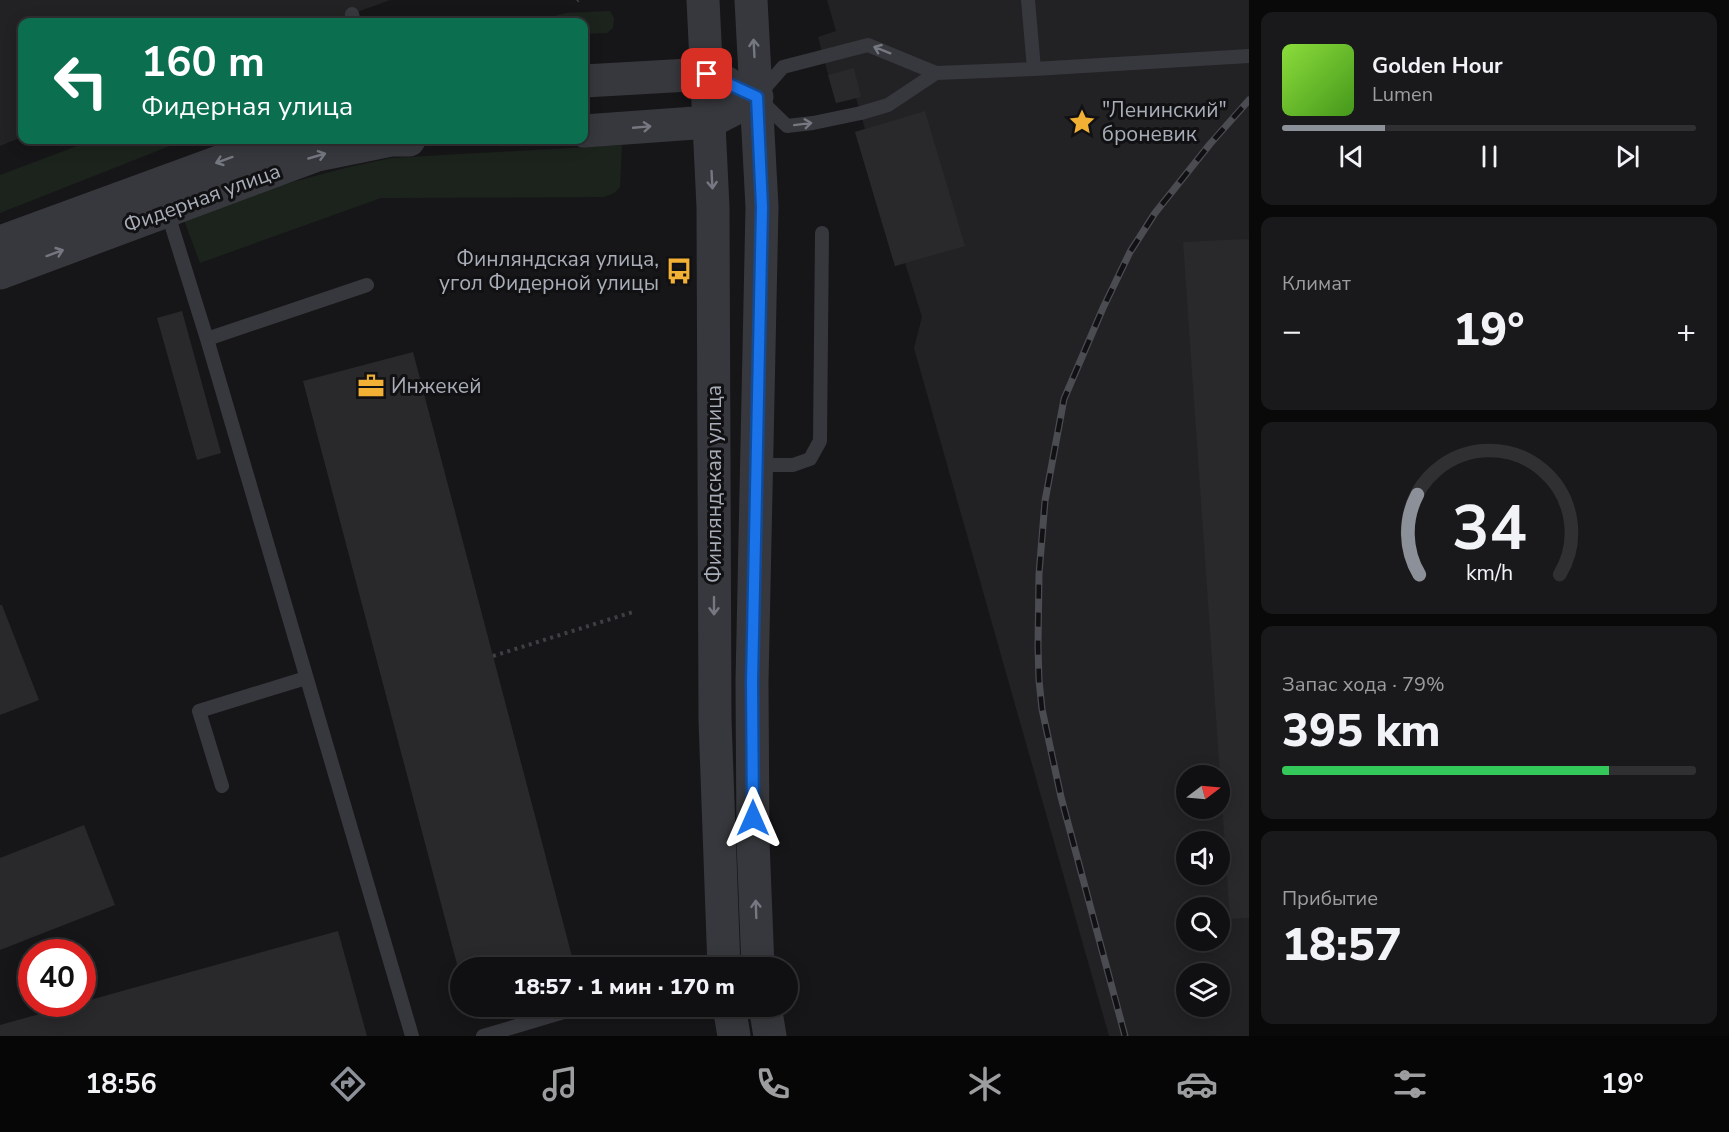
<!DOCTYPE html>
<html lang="ru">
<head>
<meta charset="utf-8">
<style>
	:root { --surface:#101012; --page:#19191b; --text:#f1f3f6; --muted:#9c9d9f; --line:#303032; --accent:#8c9099 }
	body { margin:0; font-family:"Nunito Sans",sans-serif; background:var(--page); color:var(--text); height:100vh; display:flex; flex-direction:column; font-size:22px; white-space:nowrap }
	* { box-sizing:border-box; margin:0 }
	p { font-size:20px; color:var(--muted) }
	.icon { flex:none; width:33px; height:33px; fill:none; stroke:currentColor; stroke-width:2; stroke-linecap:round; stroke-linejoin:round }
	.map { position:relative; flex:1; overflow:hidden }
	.drawer { display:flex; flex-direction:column; gap:12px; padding:12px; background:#09090a; width:480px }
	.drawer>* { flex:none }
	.top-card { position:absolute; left:18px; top:18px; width:570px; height:126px; border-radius:12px; box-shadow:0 3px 15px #0003,0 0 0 2px var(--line); background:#0b6e4f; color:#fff; overflow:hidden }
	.needle { width:39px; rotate:74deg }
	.tools { position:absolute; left:1176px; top:765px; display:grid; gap:12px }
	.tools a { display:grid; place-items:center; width:54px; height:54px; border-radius:50%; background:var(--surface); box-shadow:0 3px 15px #0003,0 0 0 2px var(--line); font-size:30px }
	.speed { position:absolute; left:18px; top:939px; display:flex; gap:12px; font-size:30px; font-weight:700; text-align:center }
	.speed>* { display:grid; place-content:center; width:78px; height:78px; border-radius:50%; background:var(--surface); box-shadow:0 3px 15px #0003,0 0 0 2px var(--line); line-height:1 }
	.speed .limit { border:9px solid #d22; background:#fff; color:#111 }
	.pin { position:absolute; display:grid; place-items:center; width:51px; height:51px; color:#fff; margin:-26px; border-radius:12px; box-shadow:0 3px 9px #0006 }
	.me { position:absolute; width:66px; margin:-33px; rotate:0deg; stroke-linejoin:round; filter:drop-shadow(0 0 4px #0008) }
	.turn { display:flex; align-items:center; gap:21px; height:126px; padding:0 24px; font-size:27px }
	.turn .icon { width:78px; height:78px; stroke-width:2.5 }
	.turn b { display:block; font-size:42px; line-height:51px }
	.big { font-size:45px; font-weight:800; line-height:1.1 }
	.drawer .tile { flex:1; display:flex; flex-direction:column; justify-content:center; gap:9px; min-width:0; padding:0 21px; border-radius:12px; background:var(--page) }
	.drawer .dial { align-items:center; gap:0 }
	.dial svg { height:156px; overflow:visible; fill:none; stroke:var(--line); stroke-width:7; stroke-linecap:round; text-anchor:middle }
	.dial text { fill:var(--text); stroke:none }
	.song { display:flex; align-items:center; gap:18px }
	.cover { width:72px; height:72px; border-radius:9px; background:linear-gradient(135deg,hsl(90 70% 55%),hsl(100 70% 35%)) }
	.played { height:6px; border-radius:3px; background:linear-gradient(90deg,var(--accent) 25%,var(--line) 25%) }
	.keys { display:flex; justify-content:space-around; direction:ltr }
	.heat { display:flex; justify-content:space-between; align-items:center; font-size:33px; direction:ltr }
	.charge { height:9px; border-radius:4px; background:linear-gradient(90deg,#34c759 79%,var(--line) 0) }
	.trip { position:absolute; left:450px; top:957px; width:348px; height:60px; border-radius:30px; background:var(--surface); box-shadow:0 3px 15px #0003,0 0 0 2px var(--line); font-weight:800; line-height:60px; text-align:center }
	.tab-bar { display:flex; height:96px; justify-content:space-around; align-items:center; background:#060607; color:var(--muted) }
	.tab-bar .icon { width:42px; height:42px }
	.tab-bar .current { color:var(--accent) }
	.tab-bar b { font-size:27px; color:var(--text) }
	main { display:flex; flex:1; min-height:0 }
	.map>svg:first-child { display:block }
</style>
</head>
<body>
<main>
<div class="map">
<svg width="1249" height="1036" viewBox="0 0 1249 1036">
	<rect width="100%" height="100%" fill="#161618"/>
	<path fill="#222225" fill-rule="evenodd" d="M0 0H390L330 22H22V137L0 146Z
		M827 0H1249V1036H1109L914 348 922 317 905 263 895 266 876 203 855 132 865 129 856 98 836 103 818 37 836 31ZM1186 776H1220V808H1186ZM1186 842H1220V874H1186ZM1186 908H1220V940H1186ZM1186 974H1220V1006H1186Z"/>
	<path fill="#1c231d" d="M610 11 614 18 613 28 607 33 584 34V22H532L566 13Z
		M93 140H185L0 213V175Z
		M622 145 620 187 614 193 604 197 381 198 200 263 181 212 345 168 391 158Z"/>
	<path fill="#29292c" d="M854 68 861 97 836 103 828 75Z
		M925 111 965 246 895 266 855 132Z
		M1249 239V918L1230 919 1183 242Z
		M182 311 221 453 197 460 157 318Z
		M413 352 493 656 575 968H458L303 381Z
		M0 605H2L39 700 0 715Z
		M84 825 115 905 0 950V858Z
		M338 931 367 1036H0V1025Z"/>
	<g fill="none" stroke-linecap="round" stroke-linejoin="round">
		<path stroke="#3d3f44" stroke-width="4" stroke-dasharray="3 4.5" stroke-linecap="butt" d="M577 1 578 0
			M493 656 636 611"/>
		<path stroke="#37383d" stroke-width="14" d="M1028 0 1034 69
			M352 14 354 22
			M936 73 888 105 861 113 813 123 787 126 757 97 783 67 868 45 936 73 1034 69 1249 56
			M167 211 207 339 412 1036
			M207 339 367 285
			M756 465H793L810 459 820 441 822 233
			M222 786 199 711 306 678
			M483 1036 584 1006"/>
		<path stroke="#37383d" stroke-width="33" d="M703 0 713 207 715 720 724 968
			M751 0 762 207 752 682 753 841 758 968
			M584 81 707 74 727 83
			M584 131 709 122 757 97
			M0 242 279 140
			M0 273 317 155 391 140H409
			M729 1006 734 1036
			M765 1006 770 1036"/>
		<g stroke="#4a4c52" stroke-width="7">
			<path id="rail" d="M1125 1036 1061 797 1042 709 1039 680 1038 647 1039 574 1045 501 1064 399 1103 308 1130 252 1155 213 1210 144 1249 100"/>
		</g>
		<use href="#rail" stroke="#111113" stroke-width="4.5" stroke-dasharray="14" stroke-linecap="butt"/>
	</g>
	<defs><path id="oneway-shaft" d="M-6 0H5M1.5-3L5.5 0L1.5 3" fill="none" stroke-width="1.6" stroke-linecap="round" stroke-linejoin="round" transform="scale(1.5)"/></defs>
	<g stroke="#757881">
		<use href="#oneway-shaft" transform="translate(754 48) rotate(-93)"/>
		<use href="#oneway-shaft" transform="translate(882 50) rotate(-158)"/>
		<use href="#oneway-shaft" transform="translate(803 124) rotate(-7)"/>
		<use href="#oneway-shaft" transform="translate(642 127) rotate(-5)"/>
		<use href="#oneway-shaft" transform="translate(317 156) rotate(-16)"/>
		<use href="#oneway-shaft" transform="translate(224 160) rotate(160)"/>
		<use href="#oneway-shaft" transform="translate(712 180) rotate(87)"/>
		<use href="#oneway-shaft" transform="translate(55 253) rotate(-20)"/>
		<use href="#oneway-shaft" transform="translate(714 606) rotate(90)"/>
		<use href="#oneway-shaft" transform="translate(756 909) rotate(-92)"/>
	</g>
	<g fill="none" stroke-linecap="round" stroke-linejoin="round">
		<g stroke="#114b97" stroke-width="15">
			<path id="route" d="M707 74 757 97 762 207 752 682 753 818"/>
		</g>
		<use href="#route" stroke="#1a73e8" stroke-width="10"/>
	</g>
	<defs>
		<g id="sight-bare" transform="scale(2.07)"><path d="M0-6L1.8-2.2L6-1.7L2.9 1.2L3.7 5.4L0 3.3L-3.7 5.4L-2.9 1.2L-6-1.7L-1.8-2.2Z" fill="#f2b134" stroke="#111113" stroke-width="2.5" paint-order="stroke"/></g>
		<g id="bus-bare" transform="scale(2.07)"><path d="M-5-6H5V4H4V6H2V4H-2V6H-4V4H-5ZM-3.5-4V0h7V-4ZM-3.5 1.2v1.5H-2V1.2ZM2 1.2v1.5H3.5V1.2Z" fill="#f2b134" stroke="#111113" stroke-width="2.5" paint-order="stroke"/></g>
		<g id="office-bare" transform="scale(2.07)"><path d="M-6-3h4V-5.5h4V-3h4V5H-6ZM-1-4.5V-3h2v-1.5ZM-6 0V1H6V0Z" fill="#f2b134" stroke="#111113" stroke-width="2.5" paint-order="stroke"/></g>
	</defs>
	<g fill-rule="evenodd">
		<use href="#sight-bare" x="1082" y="122"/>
		<use href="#bus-bare" x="679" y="271"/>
		<use href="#office-bare" x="371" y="386"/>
	</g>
	<g text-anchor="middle" stroke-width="6" stroke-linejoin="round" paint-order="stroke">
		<g font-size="21" fill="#a8adb8" stroke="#111113" text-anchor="start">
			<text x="1102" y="117">"Ленинский"<tspan x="1102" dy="24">броневик</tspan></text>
			<text x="659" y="266" text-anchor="end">Финляндская улица,<tspan x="659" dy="24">угол Фидерной улицы</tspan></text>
			<text x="391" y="393">Инжекей</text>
		</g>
		<g font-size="21" fill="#a8adb8" stroke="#111113">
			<text transform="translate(202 198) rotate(-20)" y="7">Фидерная улица</text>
			<text transform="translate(714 484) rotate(-90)" y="7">Финляндская улица</text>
		</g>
	</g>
</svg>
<div class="tools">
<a><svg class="needle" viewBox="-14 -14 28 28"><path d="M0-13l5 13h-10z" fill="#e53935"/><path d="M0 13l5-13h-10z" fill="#9c9d9f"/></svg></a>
<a><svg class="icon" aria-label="sound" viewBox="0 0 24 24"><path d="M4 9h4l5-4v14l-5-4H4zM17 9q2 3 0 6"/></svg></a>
<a><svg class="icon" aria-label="search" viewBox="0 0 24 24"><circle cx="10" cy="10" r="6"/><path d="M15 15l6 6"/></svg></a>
<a><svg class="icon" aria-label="layers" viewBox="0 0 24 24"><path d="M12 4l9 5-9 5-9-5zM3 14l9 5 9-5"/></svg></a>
</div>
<div class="speed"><div class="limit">40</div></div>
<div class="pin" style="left:707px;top:74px;background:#d93025"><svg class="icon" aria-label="arrive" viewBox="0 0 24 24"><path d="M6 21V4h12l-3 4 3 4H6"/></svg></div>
<svg class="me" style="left:753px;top:818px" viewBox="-20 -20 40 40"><path d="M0-17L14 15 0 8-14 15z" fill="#1a73e8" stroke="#fff" stroke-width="4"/></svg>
<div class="trip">18:57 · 1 мин · 170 m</div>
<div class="top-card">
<div class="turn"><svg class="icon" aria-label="left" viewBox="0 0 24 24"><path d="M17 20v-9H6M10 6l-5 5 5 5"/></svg><div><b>160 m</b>Фидерная улица</div></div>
</div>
</div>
<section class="drawer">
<div class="tile">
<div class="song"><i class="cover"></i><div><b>Golden Hour</b><p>Lumen</p></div></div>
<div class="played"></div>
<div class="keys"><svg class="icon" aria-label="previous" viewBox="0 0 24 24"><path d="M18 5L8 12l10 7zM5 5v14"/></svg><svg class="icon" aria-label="pause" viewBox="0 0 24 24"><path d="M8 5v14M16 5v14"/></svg><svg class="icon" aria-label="next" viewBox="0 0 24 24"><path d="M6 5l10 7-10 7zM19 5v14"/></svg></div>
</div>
<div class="tile"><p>Климат</p>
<div class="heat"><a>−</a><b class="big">19°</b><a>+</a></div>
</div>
<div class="tile dial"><svg viewBox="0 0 100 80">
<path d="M14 69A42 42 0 1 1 86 69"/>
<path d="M14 69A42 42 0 0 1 13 28" stroke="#8c9099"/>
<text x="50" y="56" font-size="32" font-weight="700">34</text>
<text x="50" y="72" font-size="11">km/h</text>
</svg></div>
<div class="tile"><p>Запас хода · 79%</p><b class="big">395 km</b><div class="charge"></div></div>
<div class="tile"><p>Прибытие</p><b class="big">18:57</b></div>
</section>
</main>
<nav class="tab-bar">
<b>18:56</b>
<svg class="icon current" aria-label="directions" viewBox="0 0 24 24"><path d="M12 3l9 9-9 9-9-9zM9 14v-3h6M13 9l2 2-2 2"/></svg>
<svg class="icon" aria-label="music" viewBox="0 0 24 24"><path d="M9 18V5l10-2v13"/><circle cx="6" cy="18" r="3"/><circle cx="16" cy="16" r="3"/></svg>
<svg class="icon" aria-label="phone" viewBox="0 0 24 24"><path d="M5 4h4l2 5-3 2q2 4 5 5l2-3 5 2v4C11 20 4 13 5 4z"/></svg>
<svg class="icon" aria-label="climate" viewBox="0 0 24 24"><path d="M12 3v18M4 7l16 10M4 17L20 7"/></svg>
<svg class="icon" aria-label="car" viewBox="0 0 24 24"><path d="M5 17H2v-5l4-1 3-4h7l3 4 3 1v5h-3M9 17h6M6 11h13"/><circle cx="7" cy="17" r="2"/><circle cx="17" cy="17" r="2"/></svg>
<svg class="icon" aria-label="filters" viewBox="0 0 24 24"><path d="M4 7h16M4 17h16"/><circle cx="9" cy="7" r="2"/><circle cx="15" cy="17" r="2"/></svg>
<b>19°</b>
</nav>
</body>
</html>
